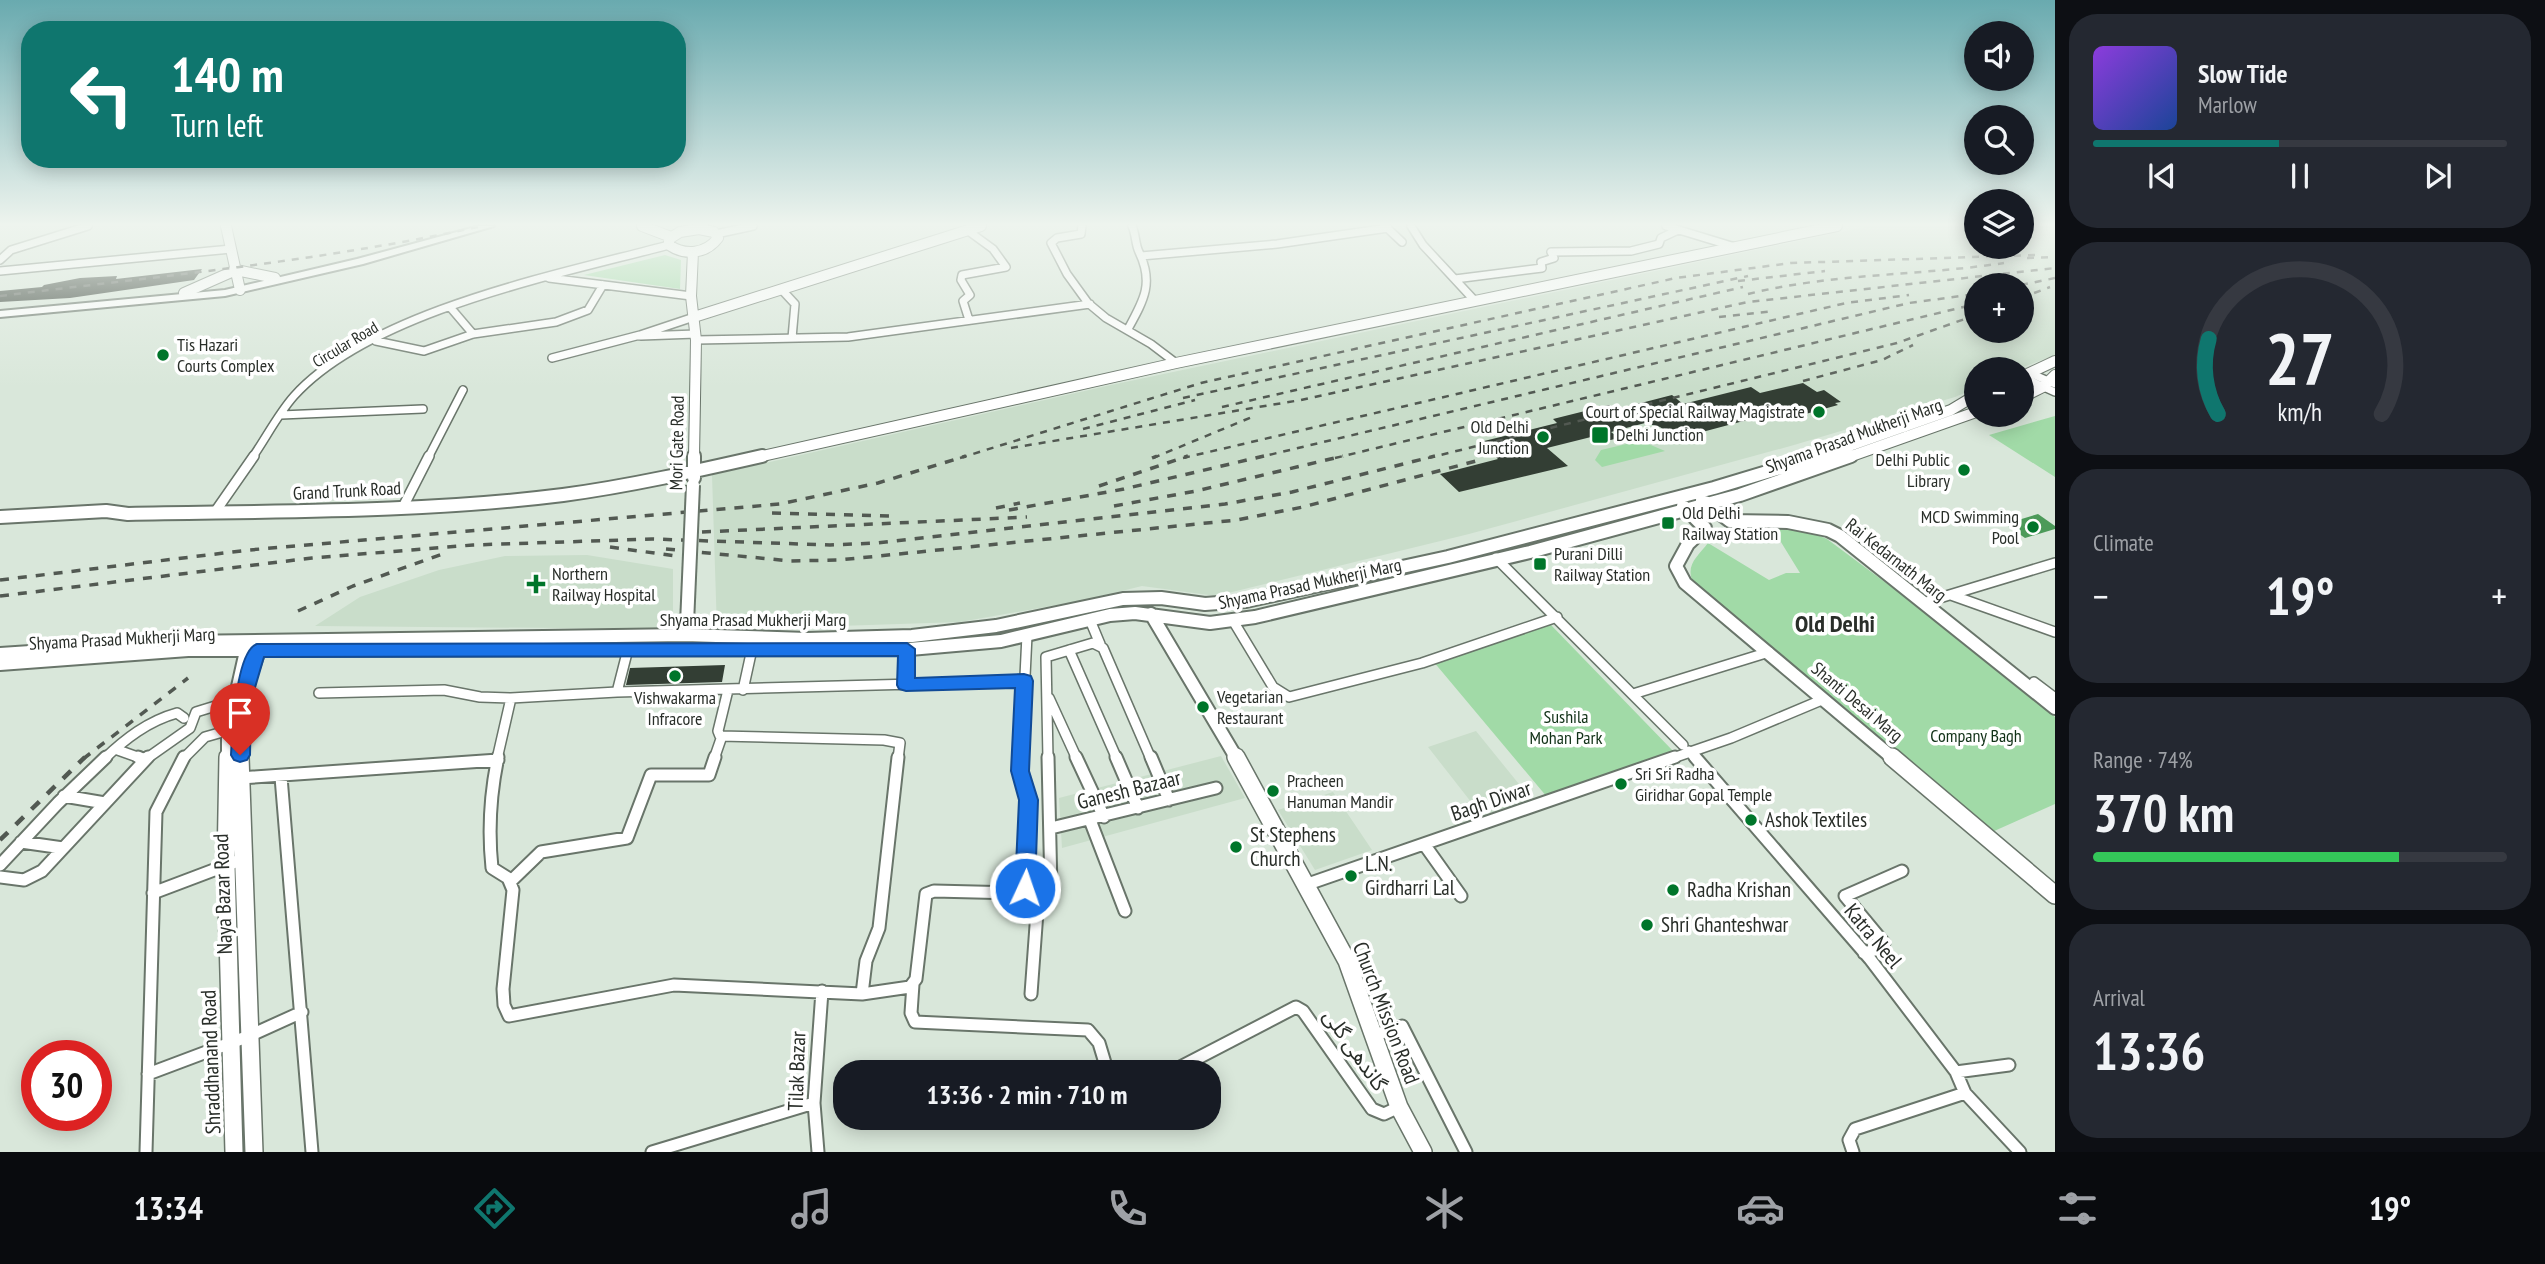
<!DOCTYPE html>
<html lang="en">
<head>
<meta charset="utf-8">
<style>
	:root { --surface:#171b24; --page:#242831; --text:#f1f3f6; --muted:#9ea1a6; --line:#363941; --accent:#0f766e }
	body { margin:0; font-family:"PT Sans Narrow","Noto Sans Arabic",sans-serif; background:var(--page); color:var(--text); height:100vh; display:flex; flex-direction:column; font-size:26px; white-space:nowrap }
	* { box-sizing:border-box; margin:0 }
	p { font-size:23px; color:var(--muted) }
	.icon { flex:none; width:38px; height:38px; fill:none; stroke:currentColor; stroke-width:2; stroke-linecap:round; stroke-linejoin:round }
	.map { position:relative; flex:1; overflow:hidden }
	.sheet { display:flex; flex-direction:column; gap:14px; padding:14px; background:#0d0f14; width:490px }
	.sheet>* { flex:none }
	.top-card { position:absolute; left:21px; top:21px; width:665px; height:147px; border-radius:28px; box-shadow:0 4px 18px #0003; background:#0f766e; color:#fff; overflow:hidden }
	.buttons { position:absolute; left:1964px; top:21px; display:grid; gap:14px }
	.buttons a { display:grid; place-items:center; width:70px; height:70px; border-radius:50%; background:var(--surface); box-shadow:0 4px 18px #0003; font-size:35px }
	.speed { position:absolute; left:21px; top:1040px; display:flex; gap:14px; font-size:35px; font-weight:700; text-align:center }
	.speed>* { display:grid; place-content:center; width:91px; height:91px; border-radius:50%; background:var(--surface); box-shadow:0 4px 18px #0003; line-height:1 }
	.speed .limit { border:10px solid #d22; background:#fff; color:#111 }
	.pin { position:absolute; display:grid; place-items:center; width:60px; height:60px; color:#fff; margin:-72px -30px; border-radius:50% 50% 50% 0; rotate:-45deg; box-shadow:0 0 7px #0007 }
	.pin .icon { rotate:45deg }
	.me { position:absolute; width:77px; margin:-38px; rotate:3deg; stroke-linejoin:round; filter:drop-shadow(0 0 5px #0008) }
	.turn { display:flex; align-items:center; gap:24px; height:147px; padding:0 35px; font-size:32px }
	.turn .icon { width:91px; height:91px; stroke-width:2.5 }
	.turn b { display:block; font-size:49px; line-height:60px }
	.big { font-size:52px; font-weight:800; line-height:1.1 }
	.sheet .card { flex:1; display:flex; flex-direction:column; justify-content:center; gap:10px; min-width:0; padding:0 24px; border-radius:28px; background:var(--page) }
	.sheet .dial { align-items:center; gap:0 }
	.dial svg { height:182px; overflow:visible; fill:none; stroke:var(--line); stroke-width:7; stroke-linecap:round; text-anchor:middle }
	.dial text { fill:var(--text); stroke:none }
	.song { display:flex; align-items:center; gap:21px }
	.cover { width:84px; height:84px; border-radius:10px; background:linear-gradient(135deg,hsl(270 70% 55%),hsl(220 70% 35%)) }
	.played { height:7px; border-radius:4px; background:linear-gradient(90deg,var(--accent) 45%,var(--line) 45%) }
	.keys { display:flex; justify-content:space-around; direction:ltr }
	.heat { display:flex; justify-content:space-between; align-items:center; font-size:38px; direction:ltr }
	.charge { height:10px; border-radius:5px; background:linear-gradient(90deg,#34c759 74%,var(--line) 0) }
	.trip { position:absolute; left:833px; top:1060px; width:388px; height:70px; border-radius:28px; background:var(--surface); box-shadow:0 4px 18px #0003; font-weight:800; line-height:70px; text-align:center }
	.tabs { display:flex; height:112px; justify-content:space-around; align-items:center; background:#090b0e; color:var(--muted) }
	.tabs .icon { width:49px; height:49px }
	.tabs .selected { color:var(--accent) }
	.tabs b { font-size:32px; color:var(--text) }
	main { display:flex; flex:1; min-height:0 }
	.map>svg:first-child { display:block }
</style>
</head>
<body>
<main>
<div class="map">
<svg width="2055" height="1152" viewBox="0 0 2055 1152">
	<rect width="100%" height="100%" fill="#d9e7da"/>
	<path fill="#c9ddca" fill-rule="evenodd" d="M1870 226H1976V247H2021V226H2055V355L2018 369H1976V388L1955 397 1794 445 1469 534 1216 596 1142 586 1085 600 960 622 717 630 712 475 1111 385ZM1976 285H2021V331H1976Z
		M587 555 673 569V629L315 626 360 597 439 570 505 556Z
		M1476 731 1531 799 1482 816 1428 747Z
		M1221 756 1245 798 1062 848 1059 798Z
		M1333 792 1372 850 1315 870 1278 810Z"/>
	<path fill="#a1daa7" d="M665 255 681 260 680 289 584 275Z
		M2055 416V477L1989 435Z
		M1635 442 1646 443 1665 451 1602 467 1595 460 1601 450Z
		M1787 528 1810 532 1827 539 1917 606 2055 717V804L1992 832 1693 582C1685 565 1698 556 1708 543L1769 580 1786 573H1800L1773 529Z
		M1551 625 1674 752 1547 797 1433 661Z"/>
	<path fill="#4c9a59" d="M2038 514 2055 526V529L2025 538 2005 524Z"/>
	<path fill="#333e34" d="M202 269 194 280 70 298 0 302V291L42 287 44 285 80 278 117 276 116 279Z
		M1803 383 1817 392 1824 390 1841 402 1835 403 1838 405 1802 415 1785 410 1676 439 1660 427 1645 423 1611 432 1619 438 1598 443 1591 437 1547 448 1568 466 1459 492 1440 474 1498 459 1480 442 1557 423 1553 419 1609 405 1614 410 1672 395 1683 404 1751 387 1760 393Z
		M725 665 722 682 626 685 630 668Z"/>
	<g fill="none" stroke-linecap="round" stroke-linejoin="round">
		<g stroke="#69756a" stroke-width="10">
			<path id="street-far2" d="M1082 226 1081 234 1057 238 1051 243 1067 274 1088 303 1106 318 1151 344 1176 363
				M1385 226 1402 242
				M1411 226 1423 245 1475 301
				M1666 226 1735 247
				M967 230 993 249 1006 267 962 275 961 280 970 295 963 301 969 320
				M716 234 753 226
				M1141 256 1277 244 1388 228
				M0 260 11 250 88 226
				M0 271 231 249
				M549 278 691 296
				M1455 279 1542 268 1541 262 1554 258 1551 252 1631 251 1659 244 1661 238 1678 230
				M782 290 795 304 792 338
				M450 307 473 334
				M1128 329C1144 300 1154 283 1139 252 1135 244 1136 234 1132 226
				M641 336 696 334
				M696 340 848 337 1090 304
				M376 341 424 351 473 334 556 322 588 310 603 285
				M552 358 640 335 694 317
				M2030 373 2055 384
				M2022 377 2055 392
				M281 415 423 409
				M252 458C266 438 278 414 294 396 371 311 560 274 669 245
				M428 458 463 390"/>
		</g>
		<g stroke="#69756a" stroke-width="12">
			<path id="street-far1" d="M404 505 429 456
				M215 512 254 456
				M1496 558 1683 745
				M1951 595 2055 632
				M1923 603 2055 563
				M1232 619 1273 687 1289 697 1422 663 1557 617
				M1090 620 1100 644
				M1069 650 1117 759
				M2034 682 2055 698
				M906 685 907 649
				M728 690 718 731 720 736 884 740 900 743 898 759
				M743 690 752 649
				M617 692 628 649
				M319 693 444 690 480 697 511 698 617 692 1024 681
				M1633 694 1769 652
				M1049 698 1077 759
				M115 749 143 759
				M1689 751 1696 759
				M104 759C125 739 148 721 177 713L184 718
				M146 759 190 728 196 712 235 700
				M183 759 205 737 233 729
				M497 759 511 698
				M714 759 722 736
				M1021 759 1027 635
				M1048 759 1046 657 1093 643 1103 648 1151 759
				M1670 759 1731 738 1824 699"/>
		</g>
		<g stroke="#69756a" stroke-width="15">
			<path id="street" d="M138 757 145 760
				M498 757C490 795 488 830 492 868L508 878 513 890 503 989 504 1005 509 1016 674 985 862 994 910 987 916 979 926 894 934 891 1016 893 1025 888 1028 800 1020 771 1021 757
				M1076 757 1104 817
				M1116 757 1138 808
				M1151 757 1169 800
				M1695 757 1870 959 1956 1072 1965 1093 2020 1152
				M281 777 312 1152
				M240 778 498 760
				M64 796 105 803
				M1090 820 1125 911
				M1051 828 1216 788
				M21 842 63 848
				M1424 844 1461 896
				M0 865 58 803 106 757
				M0 877 24 880 42 871 148 757
				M511 881 541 852 627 838 651 775H709L715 757
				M1305 885 1675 757
				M153 893 243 859
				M1864 953 1882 948 1884 943 1845 896 1902 871
				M913 984 911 1013 915 1022 1088 1030 1099 1043 1108 1073
				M862 994 866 961 879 928 898 757
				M1031 994 1037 912 1049 898 1051 889 1048 757
				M1375 1035 1402 1026 1466 1152
				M1956 1072 2009 1065
				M1169 1073 1296 1007 1303 1011 1372 1109 1384 1114 1399 1107
				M148 1074 249 1036 302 1012
				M146 1152 156 812 184 757
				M652 1152 814 1103
				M818 1152 814 1103 822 991
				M1853 1152 1849 1140 1855 1129 1965 1093"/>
		</g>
		<g stroke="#69756a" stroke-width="12">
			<path id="secondary-far2" d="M226 226 240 290
				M642 226 671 237
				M699 229 714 232 718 238C706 254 685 256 669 245V239L680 232Z
				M693 252 691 296 696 340 694 458
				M184 293 236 270 275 278
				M694 317 981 226
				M2021 377 2055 361
				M2021 398 2043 387 2055 375
				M754 458 1176 363 1837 226
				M1815 458 1951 410 1976 395
				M1846 458 1976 412"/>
		</g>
		<g stroke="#69756a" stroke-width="16">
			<path id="secondary-far1" d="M694 478V456
				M1702 500 1730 521 1788 522 1828 530 1840 536 2055 708
				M1683 506 1705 528 1688 544 1676 566 1685 583 1894 759
				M0 517 106 511 128 514C272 511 420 513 563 495 630 486 696 471 762 456
				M1151 614 1237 759
				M176 642 685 635 807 639 912 636 996 626 1123 599 1161 598 1205 604 1246 601 1448 557 1714 488 1820 456
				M0 654 151 644
				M0 664 188 650 910 649 1001 641 1110 615 1135 613 1210 623 1255 617 1530 552 1740 495 1851 456
				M228 759V731L246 651 251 645
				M240 759C238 713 245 688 261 645"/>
		</g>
		<g stroke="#69756a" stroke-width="20">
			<path id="secondary" d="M228 757 226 866 234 1152
				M240 757 254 1152
				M1236 757 1347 961 1399 1107 1423 1152
				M1892 757 2055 895"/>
		</g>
		<g stroke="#69756a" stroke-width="4">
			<path id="primary" d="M479 226H494L363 264 225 296 0 317V311L225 290 357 259Z"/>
		</g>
		<use href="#street-far2" stroke="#fff" stroke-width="7"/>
		<use href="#street-far1" stroke="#fff" stroke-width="9"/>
		<use href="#street" stroke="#fff" stroke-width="11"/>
		<use href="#secondary-far2" stroke="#fff" stroke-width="10"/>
		<use href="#secondary-far1" stroke="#fff" stroke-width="12"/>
		<use href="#secondary" stroke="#fff" stroke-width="17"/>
		<use href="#primary" fill="#fff" fill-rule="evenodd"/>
		<path stroke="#525952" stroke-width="2.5" stroke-dasharray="7 7" stroke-linecap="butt" d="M2027 258 2055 257
			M1738 281 1825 271
			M2021 285 2055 278
			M1748 294C1833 273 1918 276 2004 263
			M0 296C161 276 323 261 482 226
			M2021 298 2050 287
			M1719 317 1774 311
			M1803 381 1882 360 1913 345
			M1183 398 1748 276
			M1222 407 1743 287
			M1083 429 1195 400
			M1011 448 1301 400 1748 302 2055 268
			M960 458 1201 383 1676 278 1791 263 2035 255
			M1153 458 1252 417
			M1183 458 1846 303 1909 295
			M1256 458 1909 303 1976 294
			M1335 458 1976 304
			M1428 458 1897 343 1976 315"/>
		<path stroke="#525952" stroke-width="3.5" stroke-dasharray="9 9" stroke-linecap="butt" d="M1152 458 1157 456
			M1099 486 1188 456
			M1114 506 1196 491 1343 456
			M996 508 1020 503
			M1009 510 1124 489 1264 456
			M772 513 891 516
			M702 532 1027 517
			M610 547 676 556
			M666 549 791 561 839 560 1237 520 1303 507 1476 461
			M0 580 249 550 780 504 878 483 966 456
			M0 596 312 558 473 545 652 539 830 545 876 543 1225 504 1292 492 1435 456
			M298 611 353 586 448 552
			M83 759 188 678"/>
		<path stroke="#525952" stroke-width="4.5" stroke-dasharray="11 11" stroke-linecap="butt" d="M0 840 85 757"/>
		<g stroke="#69756a" stroke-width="16" stroke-linecap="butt">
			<path id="secondary-bridge" d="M687 624 693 485"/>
		</g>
		<use href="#secondary-bridge" stroke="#fff" stroke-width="12"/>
	</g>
	<linearGradient id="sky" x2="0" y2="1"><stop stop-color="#69aaaf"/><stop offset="0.58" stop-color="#eef4ee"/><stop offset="1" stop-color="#eef4ee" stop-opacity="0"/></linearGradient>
	<rect width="2055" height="387" fill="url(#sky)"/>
	<path fill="#1a73e8" stroke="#114b97" stroke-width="2" d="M907 643 915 649V678L1024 674 1031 676 1033 681 1029 771 1038 800 1035 888 1032 894 1025 897 1018 894 1015 888 1019 800 1011 771 1015 688 906 691 899 689 897 685 898 656 264 657 251 701 250 755 247 760 240 762 234 760 231 755C232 734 236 651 257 644Z"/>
	<g fill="#00752a" stroke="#fff" stroke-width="2.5">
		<circle cx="163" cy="355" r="7"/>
		<circle cx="1819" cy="412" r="7"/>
		<rect x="1591" y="426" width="18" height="18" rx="3.5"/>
		<circle cx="1543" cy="437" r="7"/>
		<circle cx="1964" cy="470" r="7"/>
		<rect x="1661" y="516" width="14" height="14" rx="3.5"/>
		<circle cx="2033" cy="527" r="7"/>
		<rect x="1533" y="557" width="14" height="14" rx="3.5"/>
		<path d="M532.5 573.5h7v7h7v7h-7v7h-7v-7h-7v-7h7z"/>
		<circle cx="675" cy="676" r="7"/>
		<circle cx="1203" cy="707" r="7"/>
		<circle cx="1621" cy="784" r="7"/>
		<circle cx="1273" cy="791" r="7"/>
		<circle cx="1751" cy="820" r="7"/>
		<circle cx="1236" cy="847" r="7"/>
		<circle cx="1351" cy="876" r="7"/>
		<circle cx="1673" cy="890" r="7"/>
		<circle cx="1647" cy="925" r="7"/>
	</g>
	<g text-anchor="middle" stroke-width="7" stroke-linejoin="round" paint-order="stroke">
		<g font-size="16" fill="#292e29" stroke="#fff">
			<text transform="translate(345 344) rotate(-31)" y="6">Circular Road</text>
		</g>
		<g font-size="18" fill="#292e29" stroke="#fff" text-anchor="start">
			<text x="177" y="351">Tis Hazari<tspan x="177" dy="21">Courts Complex</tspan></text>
			<text x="1805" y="418" text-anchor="end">Court of Special Railway Magistrate</text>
			<text x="1529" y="433" text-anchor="end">Old Delhi<tspan x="1529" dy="21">Junction</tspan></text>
			<text x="1616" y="441">Delhi Junction</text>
			<text x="1950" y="466" text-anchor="end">Delhi Public<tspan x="1950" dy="21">Library</tspan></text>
			<text x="1682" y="519">Old Delhi<tspan x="1682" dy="21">Railway Station</tspan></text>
			<text x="2019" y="523" text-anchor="end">MCD Swimming<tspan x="2019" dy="21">Pool</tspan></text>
			<text x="1554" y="560">Purani Dilli<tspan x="1554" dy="21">Railway Station</tspan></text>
			<text x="552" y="580">Northern<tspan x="552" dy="21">Railway Hospital</tspan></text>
			<text x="1217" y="703">Vegetarian<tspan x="1217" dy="21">Restaurant</tspan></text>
			<text x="675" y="704" text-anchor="middle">Vishwakarma<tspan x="675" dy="21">Infracore</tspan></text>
			<text x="1635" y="780">Sri Sri Radha<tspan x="1635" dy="21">Giridhar Gopal Temple</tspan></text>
			<text x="1287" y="787">Pracheen<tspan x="1287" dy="21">Hanuman Mandir</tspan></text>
		</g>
		<g font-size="18" fill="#292e29" stroke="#fff">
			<text transform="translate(1854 436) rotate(-20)" y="6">Shyama Prasad Mukherji Marg</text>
			<text transform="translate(677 443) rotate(-89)" y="6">Mori Gate Road</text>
			<text transform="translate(347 491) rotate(-3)" y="6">Grand Trunk Road</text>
			<text transform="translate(1896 560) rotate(38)" y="6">Rai Kedarnath Marg</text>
			<text transform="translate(1310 584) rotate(-12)" y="6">Shyama Prasad Mukherji Marg</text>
			<text x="753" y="626">Shyama Prasad Mukherji Marg</text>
			<text transform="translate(122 639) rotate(-3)" y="6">Shyama Prasad Mukherji Marg</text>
			<text transform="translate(1857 702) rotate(40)" y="6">Shanti Desai Marg</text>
		</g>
		<g font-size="18" fill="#113117" stroke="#fff">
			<text x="1566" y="723">Sushila<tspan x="1566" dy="21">Mohan Park</tspan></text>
			<text x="1976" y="742">Company Bagh</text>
		</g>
		<g font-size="21" fill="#292e29" stroke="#fff">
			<text transform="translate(1129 790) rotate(-14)" y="7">Ganesh Bazaar</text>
			<text transform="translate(1491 801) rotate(-19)" y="7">Bagh Diwar</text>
			<text transform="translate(223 894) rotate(-92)" y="7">Naya Bazar Road</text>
			<text transform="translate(1873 936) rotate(50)" y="7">Katra Neel</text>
			<text transform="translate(1386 1013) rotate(69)" y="7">Church Mission Road</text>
			<text transform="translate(1355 1050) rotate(55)" y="7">گاندھی گلی</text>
			<text transform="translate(211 1062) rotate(-92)" y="7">Shraddhanand Road</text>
			<text transform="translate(797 1071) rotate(-88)" y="7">Tilak Bazar</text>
		</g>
		<g font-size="21" fill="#292e29" stroke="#fff" text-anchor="start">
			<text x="1765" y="827">Ashok Textiles</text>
			<text x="1250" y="842">St Stephens<tspan x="1250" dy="24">Church</tspan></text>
			<text x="1365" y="871">L.N.<tspan x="1365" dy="24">Girdharri Lal</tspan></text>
			<text x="1687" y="897">Radha Krishan</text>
			<text x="1661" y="932">Shri Ghanteshwar</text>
		</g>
		<g font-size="24" font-weight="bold" fill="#292e29" stroke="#fff">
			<text x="1835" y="632">Old Delhi</text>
		</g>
	</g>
</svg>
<div class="buttons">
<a><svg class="icon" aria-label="sound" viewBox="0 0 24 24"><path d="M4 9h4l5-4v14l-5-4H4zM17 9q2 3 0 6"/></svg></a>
<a><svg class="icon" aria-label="search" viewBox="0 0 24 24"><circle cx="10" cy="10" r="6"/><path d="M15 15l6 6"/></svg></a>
<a><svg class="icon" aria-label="layers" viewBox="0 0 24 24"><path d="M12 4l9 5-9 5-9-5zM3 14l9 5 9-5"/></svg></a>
<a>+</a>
<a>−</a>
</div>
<div class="speed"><div class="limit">30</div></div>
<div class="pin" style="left:240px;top:755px;background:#d93025"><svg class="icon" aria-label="arrive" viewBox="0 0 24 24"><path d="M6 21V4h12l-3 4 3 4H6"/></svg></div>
<svg class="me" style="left:1025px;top:888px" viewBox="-20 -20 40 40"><circle r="17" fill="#1a73e8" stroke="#fff" stroke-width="3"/><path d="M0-11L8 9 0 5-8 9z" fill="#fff"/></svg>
<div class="trip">13:36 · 2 min · 710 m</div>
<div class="top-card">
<div class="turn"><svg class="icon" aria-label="left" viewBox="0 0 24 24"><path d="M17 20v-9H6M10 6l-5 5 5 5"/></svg><div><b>140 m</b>Turn left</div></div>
</div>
</div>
<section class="sheet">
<div class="card">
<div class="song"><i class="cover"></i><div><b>Slow Tide</b><p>Marlow</p></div></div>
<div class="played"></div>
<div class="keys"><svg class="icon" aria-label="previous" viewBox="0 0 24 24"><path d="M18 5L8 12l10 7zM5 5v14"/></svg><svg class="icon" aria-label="pause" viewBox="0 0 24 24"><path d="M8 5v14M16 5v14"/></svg><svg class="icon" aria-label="next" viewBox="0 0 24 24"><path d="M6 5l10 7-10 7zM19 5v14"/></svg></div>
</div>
<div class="card dial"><svg viewBox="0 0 100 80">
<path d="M14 69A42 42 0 1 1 86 69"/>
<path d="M14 69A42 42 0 0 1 10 36" stroke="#0f766e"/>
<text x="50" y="56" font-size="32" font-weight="700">27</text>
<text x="50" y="72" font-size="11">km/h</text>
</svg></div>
<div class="card"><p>Climate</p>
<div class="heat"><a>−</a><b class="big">19°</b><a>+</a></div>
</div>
<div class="card"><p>Range · 74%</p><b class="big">370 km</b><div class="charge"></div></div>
<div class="card"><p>Arrival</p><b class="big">13:36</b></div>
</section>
</main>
<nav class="tabs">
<b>13:34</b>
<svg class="icon selected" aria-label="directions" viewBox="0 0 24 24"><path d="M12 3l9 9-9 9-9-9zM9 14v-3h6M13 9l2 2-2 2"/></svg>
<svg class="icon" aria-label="music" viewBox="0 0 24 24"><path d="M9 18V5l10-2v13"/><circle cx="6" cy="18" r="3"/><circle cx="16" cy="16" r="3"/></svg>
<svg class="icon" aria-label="phone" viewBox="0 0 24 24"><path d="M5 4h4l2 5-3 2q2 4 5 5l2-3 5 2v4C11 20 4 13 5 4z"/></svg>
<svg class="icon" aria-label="climate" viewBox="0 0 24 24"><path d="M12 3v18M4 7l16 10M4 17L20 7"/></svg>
<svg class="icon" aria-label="car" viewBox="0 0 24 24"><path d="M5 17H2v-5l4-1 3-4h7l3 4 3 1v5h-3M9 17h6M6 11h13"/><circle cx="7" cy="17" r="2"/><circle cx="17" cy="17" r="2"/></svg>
<svg class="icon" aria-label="filters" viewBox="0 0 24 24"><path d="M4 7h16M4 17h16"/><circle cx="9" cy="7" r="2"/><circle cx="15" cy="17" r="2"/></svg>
<b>19°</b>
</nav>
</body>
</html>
